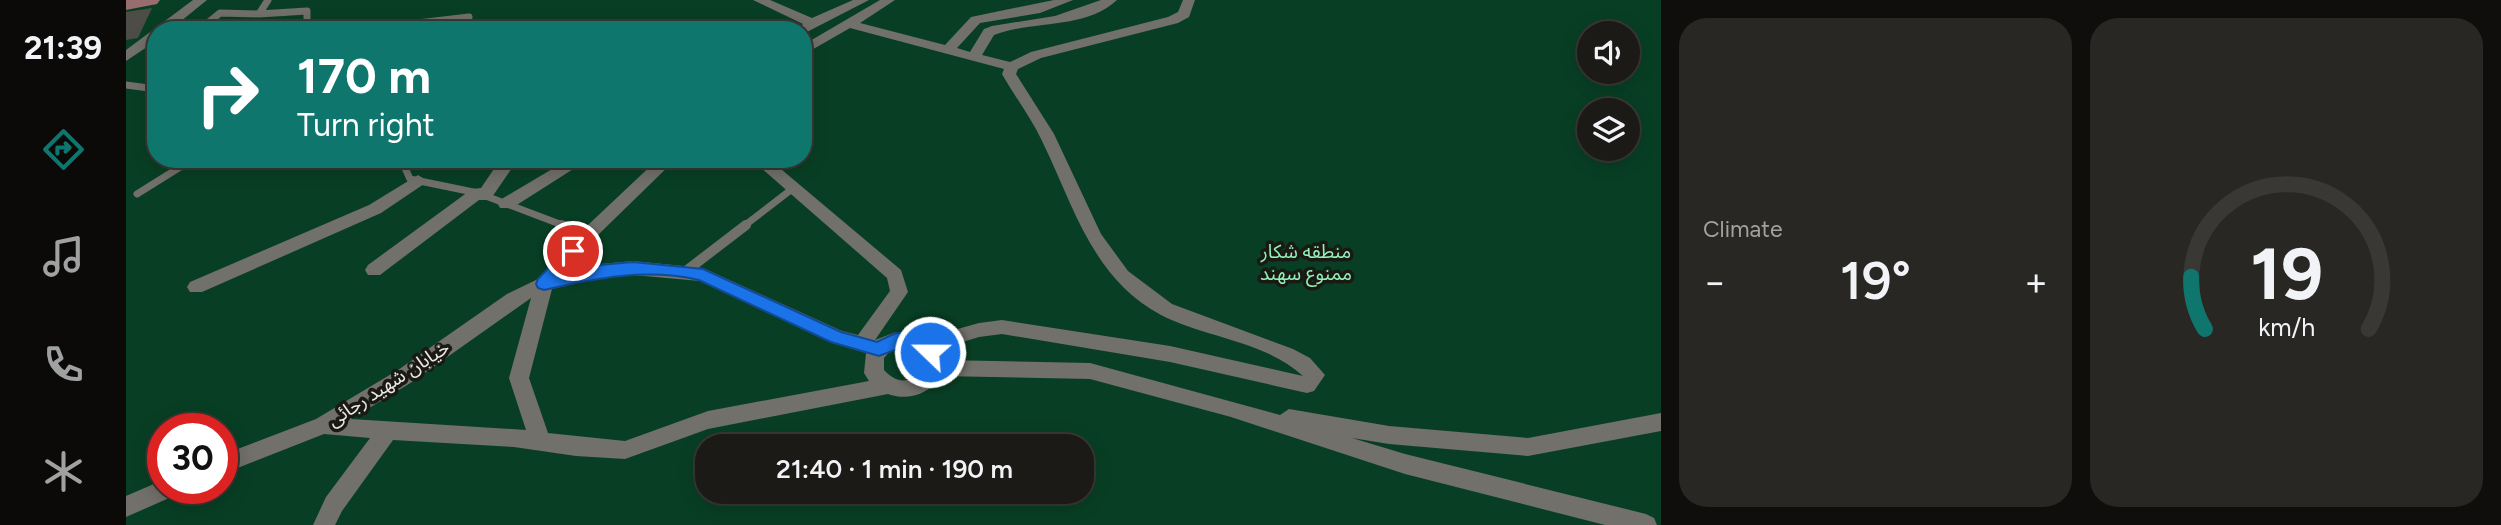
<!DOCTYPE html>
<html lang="en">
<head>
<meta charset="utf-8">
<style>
	:root { --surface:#1b1a16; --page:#282723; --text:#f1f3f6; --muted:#a0a1a1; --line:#393835; --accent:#0f766e }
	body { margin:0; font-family:Figtree,"Noto Sans Arabic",sans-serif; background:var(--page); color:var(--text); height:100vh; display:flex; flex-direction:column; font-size:26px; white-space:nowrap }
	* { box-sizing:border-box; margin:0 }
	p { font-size:23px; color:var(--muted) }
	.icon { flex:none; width:38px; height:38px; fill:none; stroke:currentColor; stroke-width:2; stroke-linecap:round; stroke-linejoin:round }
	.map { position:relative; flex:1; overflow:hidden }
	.drawer { display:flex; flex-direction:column; gap:18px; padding:18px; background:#0f0e0c; width:840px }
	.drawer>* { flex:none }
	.banner { position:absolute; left:21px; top:21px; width:665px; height:147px; border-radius:28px; box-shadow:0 4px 18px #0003,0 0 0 2px var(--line); background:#0f766e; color:#fff; overflow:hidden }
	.fabs { position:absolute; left:1451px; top:21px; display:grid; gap:14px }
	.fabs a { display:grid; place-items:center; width:63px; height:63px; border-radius:50%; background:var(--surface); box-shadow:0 4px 18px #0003,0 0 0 2px var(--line); font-size:35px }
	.speed { position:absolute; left:21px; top:413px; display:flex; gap:14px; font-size:35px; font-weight:700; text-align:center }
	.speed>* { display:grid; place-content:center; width:91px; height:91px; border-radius:50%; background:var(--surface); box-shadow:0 4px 18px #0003,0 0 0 2px var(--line); line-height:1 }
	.speed .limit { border:10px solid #d22; background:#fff; color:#111 }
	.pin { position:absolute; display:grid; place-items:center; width:60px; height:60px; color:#fff; margin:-30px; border:4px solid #fff; border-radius:50%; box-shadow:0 2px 7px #0007 }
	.me { position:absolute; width:77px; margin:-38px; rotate:292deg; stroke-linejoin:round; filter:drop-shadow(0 0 5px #0008) }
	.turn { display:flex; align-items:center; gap:24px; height:147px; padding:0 35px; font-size:32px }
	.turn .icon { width:91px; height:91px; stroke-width:2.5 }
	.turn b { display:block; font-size:49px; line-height:60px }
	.big { font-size:52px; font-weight:600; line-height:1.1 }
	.drawer .card { flex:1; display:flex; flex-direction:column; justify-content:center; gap:10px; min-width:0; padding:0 24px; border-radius:28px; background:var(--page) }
	.drawer .dial { align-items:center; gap:0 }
	.dial svg { height:182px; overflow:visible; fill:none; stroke:var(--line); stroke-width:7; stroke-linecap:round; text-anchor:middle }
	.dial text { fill:var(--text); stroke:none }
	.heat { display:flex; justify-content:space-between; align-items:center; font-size:38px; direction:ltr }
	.drawer .tiles { flex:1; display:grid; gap:18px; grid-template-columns:repeat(2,1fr) }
	.trip { position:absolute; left:569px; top:434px; width:399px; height:70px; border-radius:28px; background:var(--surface); box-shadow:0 4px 18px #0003,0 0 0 2px var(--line); font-weight:600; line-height:70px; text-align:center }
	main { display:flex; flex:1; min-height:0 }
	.menu { display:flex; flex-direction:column; width:126px; justify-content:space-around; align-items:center; background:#0b0a09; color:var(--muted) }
	.menu .icon { width:49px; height:49px }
	.menu .current { color:var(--accent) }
	.menu b { font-size:32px; color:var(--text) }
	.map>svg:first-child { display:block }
</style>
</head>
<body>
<main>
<nav class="menu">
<b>21:39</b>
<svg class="icon current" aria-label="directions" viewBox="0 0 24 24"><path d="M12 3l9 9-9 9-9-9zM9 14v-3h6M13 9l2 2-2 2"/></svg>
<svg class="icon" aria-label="music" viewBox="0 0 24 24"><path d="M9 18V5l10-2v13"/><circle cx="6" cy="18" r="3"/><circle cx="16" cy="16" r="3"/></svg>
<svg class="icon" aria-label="phone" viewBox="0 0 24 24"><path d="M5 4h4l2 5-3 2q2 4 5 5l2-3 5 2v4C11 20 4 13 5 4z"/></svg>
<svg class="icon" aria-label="climate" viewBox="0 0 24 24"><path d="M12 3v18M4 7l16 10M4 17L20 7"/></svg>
</nav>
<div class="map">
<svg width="1535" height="525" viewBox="0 0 1535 525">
	<rect width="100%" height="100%" fill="#24221d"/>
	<path fill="#083f24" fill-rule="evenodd" d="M0 0H1535V525H0ZM30 30H677V159H30ZM1463 33H1502V72H1463ZM1463 110H1502V149H1463ZM37 429H96V488H37ZM581 446H956V492H581Z"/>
	<path fill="#4e4c46" d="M26 8 12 38 0 40V12Z"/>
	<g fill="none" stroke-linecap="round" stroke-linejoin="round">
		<path stroke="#72706a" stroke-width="7" d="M142 0 133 14 181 11V27L187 30
			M45 23 78 26 94 13 133 14
			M232 30 343 17
			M0 85 30 89
			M275 159 284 179 352 193 439 226
			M11 194 67 159
			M618 226 666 189"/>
		<path stroke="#72706a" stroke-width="10" d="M435 225 462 235
			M560 271 620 225"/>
		<path fill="#72706a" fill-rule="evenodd" d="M67 0H81L44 30H30V41L0 61V50Z
			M627 0H644L686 18 727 0H743L677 34V30H671L677 24Z
			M754 0H769L734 23 819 45 845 17 928 0H947L914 13 854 23 831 48 844 52 858 29 866 26 929 16 975 0H991C959 30 906 20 868 35L856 55 884 62 905 52 1042 17 1052 12 1057 0H1069L1063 17 1052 23 915 58 892 69 890 74 928 134 975 234 1002 271 1046 304 1167 349 1184 358 1199 375 1188 391 1181 393 1044 362 876 334 853 337 811 350 817 360 964 363 1154 415 1163 409 1263 426 1402 438 1535 413V431L1402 456 1263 444 1226 438 1279 454 1520 514 1528 518 1531 525H1479L1279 474 1105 417 964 379 814 376C804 395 780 401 762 394L582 429 499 459 450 456 388 447 267 440 216 511 209 525H187L200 497 244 438 198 434 96 474V455L190 419 272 370 381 294 412 279 462 225 532 159H550L474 233 439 272 474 264 507 261 577 268 716 331 732 335 764 291 761 278 625 159H643L775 270 782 292 749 340 770 332 799 338 853 323 876 320 1044 346 1177 376C1139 341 1080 338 1035 315 967 279 948 207 917 143 906 119 889 97 876 74L878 69 724 28 677 55V45ZM507 275 574 281 704 342 740 353 738 373 743 381 582 411 499 441 422 433 403 378 426 289 474 278ZM405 298 383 378 400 430 225 419 286 382ZM776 348 786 349 797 360 795 372C782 384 770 383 758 370V358L766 349Z
			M401 159 386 168 364 200H353L254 275H242L239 270 242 265 346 189 355 188 374 160Z
			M443 159H463L386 208H374L372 204 374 200Z
			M292 175 300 180 298 184 255 213 76 292H64L61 287 64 282 243 205Z
			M37 480V488H53L50 495 0 517V496Z"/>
		<path fill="#976d6f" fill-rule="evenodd" d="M0 0H34L31 4 0 10Z"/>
	</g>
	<path fill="#1a73e8" stroke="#114b97" stroke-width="2" d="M447 246 455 251 437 273 474 265 507 262 577 269 715 332 751 342 770 333H780L804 341 812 352 810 357 804 360 779 346 753 356 705 342 573 280C520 268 470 278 418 290L412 288 410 284 412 279 442 247Z"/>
	<g text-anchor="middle" stroke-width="7" stroke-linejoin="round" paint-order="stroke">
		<g font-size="19" fill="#92f3b9" stroke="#1a1914">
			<text x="1180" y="258">منطقه شکار<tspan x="1180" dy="22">ممنوع سهند</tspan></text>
		</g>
		<g font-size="19" fill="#ebeae6" stroke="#1a1914">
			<text transform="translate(262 383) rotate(-33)" y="7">خیابان شهید رجائی</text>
		</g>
	</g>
</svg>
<div class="fabs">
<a><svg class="icon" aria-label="sound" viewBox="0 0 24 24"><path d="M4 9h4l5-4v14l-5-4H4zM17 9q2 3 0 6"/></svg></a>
<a><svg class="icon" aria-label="layers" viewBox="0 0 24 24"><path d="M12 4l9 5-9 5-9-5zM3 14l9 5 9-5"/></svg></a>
</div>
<div class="speed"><div class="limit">30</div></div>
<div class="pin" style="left:447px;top:251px;background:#d93025"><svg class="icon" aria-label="arrive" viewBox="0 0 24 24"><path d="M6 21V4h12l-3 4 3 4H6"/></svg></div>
<svg class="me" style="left:804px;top:352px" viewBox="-20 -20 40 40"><circle r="17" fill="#1a73e8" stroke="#fff" stroke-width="3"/><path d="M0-11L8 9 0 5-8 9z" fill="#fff"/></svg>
<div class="trip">21:40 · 1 min · 190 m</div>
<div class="banner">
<div class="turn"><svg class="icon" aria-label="right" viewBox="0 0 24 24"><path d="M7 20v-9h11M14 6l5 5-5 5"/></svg><div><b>170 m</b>Turn right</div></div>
</div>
</div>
<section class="drawer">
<div class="tiles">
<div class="card"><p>Climate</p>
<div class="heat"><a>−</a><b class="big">19°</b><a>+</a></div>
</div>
<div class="card dial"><svg viewBox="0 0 100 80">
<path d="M14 69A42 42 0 1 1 86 69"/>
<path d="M14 69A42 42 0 0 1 8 46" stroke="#0f766e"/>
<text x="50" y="56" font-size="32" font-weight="700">19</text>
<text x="50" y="72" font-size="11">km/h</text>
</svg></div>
</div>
</section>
</main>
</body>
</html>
